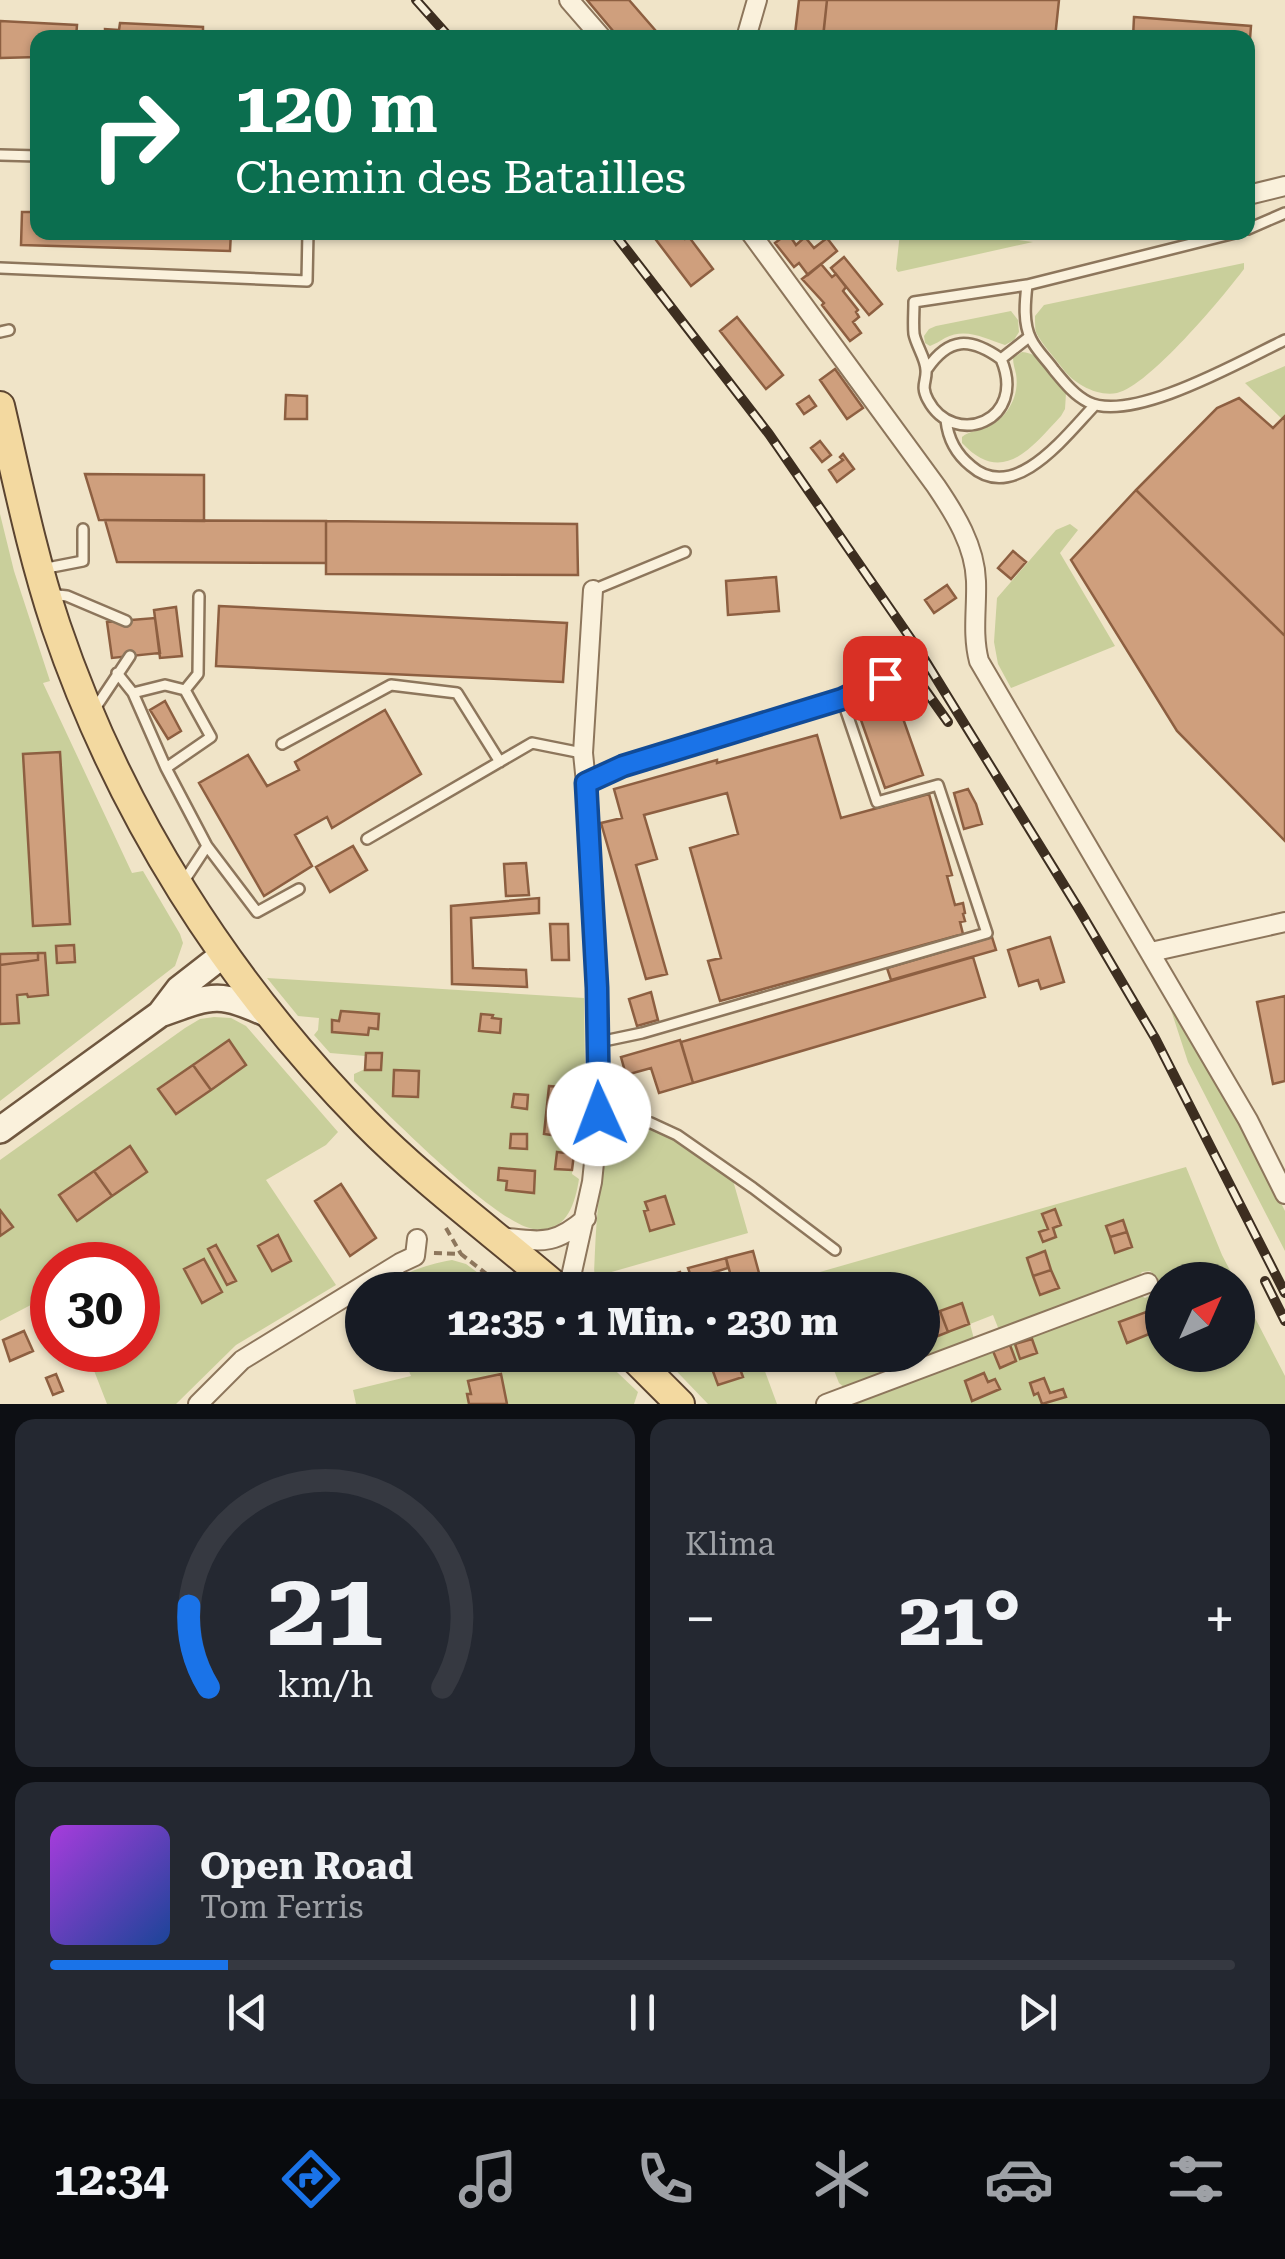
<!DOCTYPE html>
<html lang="de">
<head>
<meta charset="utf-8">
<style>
	:root { --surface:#171b24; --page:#242831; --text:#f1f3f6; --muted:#9ea1a6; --line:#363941; --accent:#1a73e8 }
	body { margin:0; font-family:"Roboto Serif",serif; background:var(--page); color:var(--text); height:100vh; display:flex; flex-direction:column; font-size:38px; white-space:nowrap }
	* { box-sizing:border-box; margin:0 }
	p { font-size:32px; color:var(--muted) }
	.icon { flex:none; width:55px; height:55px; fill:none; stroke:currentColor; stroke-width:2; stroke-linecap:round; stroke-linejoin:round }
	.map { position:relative; height:1404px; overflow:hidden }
	.drawer { display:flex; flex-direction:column; gap:15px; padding:15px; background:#0d0f14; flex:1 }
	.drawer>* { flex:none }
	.hud { position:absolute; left:30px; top:30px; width:1225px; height:210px; border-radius:20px; box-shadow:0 2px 8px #0004; background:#0b6e4f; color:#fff; overflow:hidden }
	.needle { width:65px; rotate:45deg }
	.buttons { position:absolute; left:1145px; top:1262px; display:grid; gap:20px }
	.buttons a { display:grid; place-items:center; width:110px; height:110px; border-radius:50%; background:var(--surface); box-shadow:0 2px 8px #0004; font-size:50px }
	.speed { position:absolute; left:30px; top:1242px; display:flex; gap:20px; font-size:50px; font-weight:700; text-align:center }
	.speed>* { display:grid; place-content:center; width:130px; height:130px; border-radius:50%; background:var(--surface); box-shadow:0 2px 8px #0004; line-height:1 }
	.speed .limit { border:15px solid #d22; background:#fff; color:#111 }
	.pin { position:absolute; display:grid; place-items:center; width:85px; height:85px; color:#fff; margin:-42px; border-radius:20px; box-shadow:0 5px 15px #0006 }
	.me { position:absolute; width:110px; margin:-55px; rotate:358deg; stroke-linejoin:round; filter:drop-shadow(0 0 8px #0008) }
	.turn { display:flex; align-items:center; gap:35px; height:210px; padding:0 40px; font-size:45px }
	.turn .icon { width:130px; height:130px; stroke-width:2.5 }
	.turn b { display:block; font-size:70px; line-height:85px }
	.big { font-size:75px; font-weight:800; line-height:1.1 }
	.drawer .widget { flex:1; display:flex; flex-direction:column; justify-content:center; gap:15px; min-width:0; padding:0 35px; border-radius:20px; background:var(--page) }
	.drawer .dial { align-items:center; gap:0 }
	.dial svg { height:260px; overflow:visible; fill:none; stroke:var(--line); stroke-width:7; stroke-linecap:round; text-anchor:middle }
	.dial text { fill:var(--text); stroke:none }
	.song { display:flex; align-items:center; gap:30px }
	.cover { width:120px; height:120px; border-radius:15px; background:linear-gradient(135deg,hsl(280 70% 55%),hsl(220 70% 35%)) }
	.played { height:10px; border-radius:5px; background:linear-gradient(90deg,var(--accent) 15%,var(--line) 15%) }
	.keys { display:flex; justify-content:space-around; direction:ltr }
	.heat { display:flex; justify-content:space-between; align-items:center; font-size:55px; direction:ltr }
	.drawer .tiles { flex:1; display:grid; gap:15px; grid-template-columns:1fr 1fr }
	.widget:last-child { grid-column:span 2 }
	.trip { position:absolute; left:345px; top:1272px; width:595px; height:100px; border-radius:50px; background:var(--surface); box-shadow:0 2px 8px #0004; font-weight:800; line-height:100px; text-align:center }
	.tabs { display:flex; height:160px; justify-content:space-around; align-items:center; background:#090b0e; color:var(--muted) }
	.tabs .icon { width:70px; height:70px }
	.tabs .current { color:var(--accent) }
	.tabs b { font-size:45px; color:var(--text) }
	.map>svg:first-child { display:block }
</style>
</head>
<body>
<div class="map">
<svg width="1285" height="1404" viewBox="0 0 1285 1404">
	<rect width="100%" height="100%" fill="#f0e4c8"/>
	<path fill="#c9cf9b" d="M900 233H968L1033 242 898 272 896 269Z
		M1244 263V269C1223 297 1149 386 1117 393 1098 397 1074 384 1063 369 1056 359 1040 342 1036 332 1035 331 1035 317 1035 316L1044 305Z
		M1011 311 1018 320 1019 332 1014 340 1005 345C986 339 966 327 945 338 940 341 935 344 930 346L925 343 924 336 929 329 936 326Z
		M1022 352C1043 353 1054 377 1066 393L1065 409 1061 416C1032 447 1003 487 962 443V437C969 431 975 432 985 428 1006 420 1020 397 1016 374 1015 369 1013 364 1013 358Z
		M1285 366V416L1282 419 1245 383Z
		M0 514 14 571 50 681 43 683 132 873 143 871 180 934 183 943 175 966 0 1101Z
		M1070 524 1078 530 1060 553 1115 646 1011 688 998 664 994 642 997 598 1056 530Z
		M267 978 584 998 585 1066 582 1133 578 1138 567 1137 565 1152 574 1154 572 1174 579 1179C575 1205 566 1234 533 1229 495 1223 386 1112 354 1081V1074L365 1069V1056L330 1053 314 1035 318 1030 319 1018 298 1016Z
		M1170 1007 1257 1156 1285 1211V1251L1188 1062Z
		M214 1017 231 1018 246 1026 338 1132 326 1145 266 1180 336 1285 236 1345 176 1404H107L86 1350H138V1265H52V1294L0 1321V1160L185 1028 200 1019Z
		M644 1122 667 1127 728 1163 748 1233 594 1277C596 1243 596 1152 622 1130 628 1125 637 1124 644 1122Z
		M1186 1167 1222 1255 1235 1280H1162V1355H1238V1285L1285 1376V1404H844L1137 1293 1145 1298 1157 1292C1161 1281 1159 1279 1150 1271L1142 1272 1136 1280 999 1330 993 1315 970 1324 974 1339 845 1388 839 1383 828 1355H922V1290H804L799 1278Z
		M452 1260 466 1264 501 1290H376C402 1274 423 1265 452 1260Z
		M402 1355H599L638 1392 634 1404H356L353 1390 411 1376Z
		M661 1355H759L777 1404H708Z"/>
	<path fill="#cf9f7d" stroke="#8d5f41" stroke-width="2.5" d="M587 0H629L662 38H619Z
		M799 0H827L823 37 795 34Z
		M827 0H1059L1055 38H823Z
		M1134 17 1251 26 1248 64V38H1133Z
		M0 21 77 25 76 38H38V57L0 58Z
		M120 23 203 27V34L243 35V38H105V29L119 30Z
		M34 175H38V232H231L230 251 21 245 22 212H33Z
		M650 232H680L685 239 689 237 713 269 691 286Z
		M788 233 796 245 805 237 814 248 827 238 837 251 808 275 799 263 794 267 775 243Z
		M844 257 882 304 869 315 831 268Z
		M821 264 832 277 836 274 846 287 843 291 858 310 856 312 859 317 853 322 861 333 850 341 822 305 824 303 802 279Z
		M737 317 783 375 766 389 720 331Z
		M835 369 863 408 847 419 820 380Z
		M286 395 307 396V419H285Z
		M809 396 816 406 804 414 797 404Z
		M1239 398 1273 428 1285 416V636L1136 490 1217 408Z
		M820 441 831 455 822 462 811 448Z
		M843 454 854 469 837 482 829 470 843 460 840 457Z
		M85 474 204 475V521L99 520Z
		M1136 490 1285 636V841L1177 731 1071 560Z
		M105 520 326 521V563L117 562Z
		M326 521 577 524 578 575 326 574Z
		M1013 551 1026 562 1011 579 998 568Z
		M776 577 779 611 728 615 726 581Z
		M947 585 956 598 934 613 925 600Z
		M219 606 567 623 563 682 216 666Z
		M176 607 182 656 160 658 154 610Z
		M155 618 160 653 112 658 107 622Z
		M894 693 923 775 885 788 856 706Z
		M165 701 181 731 168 739 150 710Z
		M385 710 421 774 332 828 327 817 295 835 312 866 264 896 199 783 248 755 267 786 299 770 295 762Z
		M817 735 841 818 929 794 952 875 947 876 955 905 963 903 965 913 963 914 965 921 960 922 963 934 720 1001 708 961 721 958 690 848 738 834 727 793 644 815 657 859 636 865 667 974 646 979 601 823 622 818 614 789 717 760V763Z
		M60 752 70 924 33 926 23 754Z
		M968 789 976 804 982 824 964 829 954 793Z
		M353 846 367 870 330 892 316 867Z
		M526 863 529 895 506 896 504 864Z
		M539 898V913L471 918 473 968 526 970 527 987 452 984 451 906Z
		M550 924H568L569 960H552Z
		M992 937 996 950 891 980 887 968Z
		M1050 937 1064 982 1041 989 1038 980 1019 986 1008 950Z
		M74 945 75 962 57 963 56 946Z
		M38 953H45L48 995 28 997 27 994 17 995 19 1023 0 1024V965L38 960Z
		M38 953V960L0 965V954Z
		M973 957 985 997 693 1083 681 1042Z
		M651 992 658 1020 637 1026 629 999Z
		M1285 996V1081L1273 1084 1257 1002Z
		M341 1011 379 1014 378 1029 369 1028 368 1035 332 1032V1020L339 1021Z
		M481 1014 493 1015 492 1018 501 1019 500 1033 479 1031Z
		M229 1040 246 1065 211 1090 193 1065Z
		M680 1040 693 1083 659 1093 651 1068 626 1075 621 1057Z
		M366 1053H382L381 1070H365Z
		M193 1065 211 1090 176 1114 158 1089Z
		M394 1070 419 1071 418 1097 393 1096Z
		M549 1086 572 1088 566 1137 544 1134Z
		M514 1094 528 1095 527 1109 512 1107Z
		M511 1134H527V1149L510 1148Z
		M130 1146 147 1172 112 1196 94 1171Z
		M557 1152 574 1154 572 1170 555 1169Z
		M499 1168 535 1171 534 1193 506 1190 507 1181 498 1180Z
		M94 1171 112 1196 77 1221 59 1195Z
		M341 1184 376 1238 350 1256 315 1201Z
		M665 1196 674 1224 650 1231 644 1211 648 1210 645 1202Z
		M1055 1209 1061 1225 1053 1228 1056 1237 1043 1242 1039 1232 1048 1229 1042 1214Z
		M0 1210 13 1227 0 1236Z
		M1123 1220 1127 1232 1110 1237 1106 1226Z
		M1127 1232 1132 1247 1115 1253 1110 1237Z
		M278 1235 291 1261 272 1271 258 1246Z
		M216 1245 236 1281 227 1285 208 1249Z
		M753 1251 759 1273 732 1280 726 1258Z
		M1045 1251 1051 1270 1033 1276 1027 1258Z
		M726 1258 728 1268 692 1279 688 1268Z
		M204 1259 222 1292 202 1303 184 1269Z
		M1051 1270 1059 1288 1040 1295 1033 1276Z
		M680 1272 686 1290H660L657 1279Z
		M447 1277 452 1290H429L427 1284Z
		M962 1303 969 1324 948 1332 940 1311Z
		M940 1311 948 1332 928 1340 922 1327V1318Z
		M1146 1312 1154 1332 1127 1343 1119 1322Z
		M24 1331 33 1351 10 1361 3 1340Z
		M1032 1339 1037 1353 1020 1359 1015 1344Z
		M1010 1345 1016 1361 1000 1368 993 1351Z
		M707 1355H735L743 1377 718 1385Z
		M984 1373 988 1382 995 1379 1000 1389 972 1401 965 1381Z
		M56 1374 63 1391 53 1395 46 1378Z
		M501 1374 507 1404H469L467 1394H471L468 1381Z
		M1044 1378 1050 1393 1063 1389 1066 1397 1042 1404 1038 1393 1034 1395 1030 1383Z"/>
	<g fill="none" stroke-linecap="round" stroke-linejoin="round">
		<g stroke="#8d765c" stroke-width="14">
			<path id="service" d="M0 155 38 156
				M1248 229 1285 213
				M1239 232 1027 285C1025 302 1023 324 1031 339 1036 350 1047 360 1054 370 1064 382 1074 395 1088 402 1132 424 1243 360 1285 340
				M0 268 307 281 308 232
				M0 332 9 330
				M1001 359C1028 421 954 449 928 400 920 385 927 382 926 370 926 359 916 345 914 334 913 324 914 313 914 302L1027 285
				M927 369C949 337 970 337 1001 359L1029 337
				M946 420C948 439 956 454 971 466 1015 505 1067 434 1095 405
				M42 569 83 561V529
				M593 590 685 552
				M49 594 67 596 126 621
				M117 673 133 693 166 768 207 846 257 912 299 889
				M185 690 198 674 199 596
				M133 693 165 685 185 690 211 737 166 768
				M94 710 130 656
				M282 744 391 685 457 693 500 762
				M367 839 532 743 582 753
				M184 881 207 846
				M599 1042 642 1033 987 933 938 785 877 802 842 699
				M599 1114 621 1116 651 1123 677 1135 753 1188 835 1250"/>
		</g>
		<g stroke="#8d765c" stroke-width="22">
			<path id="minor" d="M569 0 602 38
				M746 38 757 0
				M1248 195 1285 186
				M750 232 936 486C955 514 975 546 976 581 977 608 972 634 979 661L1248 1120 1285 1194
				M586 783 583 753 593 590
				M1151 952 1285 922
				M499 1237C540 1241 553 1247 586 1218
				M568 1290 592 1182 599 1114 597 989 586 783 623 766 842 699 885 678
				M198 1404 242 1360 400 1263 415 1256 417 1239
				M826 1404 1148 1283"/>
		</g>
		<g stroke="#6f573f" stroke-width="30">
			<path id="secondary" d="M160 1014C213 995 217 991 270 1015
				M0 1130 160 1014 179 989 224 954"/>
		</g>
		<g stroke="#5b4430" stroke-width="32">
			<path id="primary" d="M0 406C17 479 32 554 56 626 119 812 227 982 365 1122 425 1183 495 1234 560 1290
				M631 1355 680 1404"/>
		</g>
		<path stroke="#8d765c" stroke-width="4" stroke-dasharray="8 5" stroke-linecap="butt" d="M446 1228 461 1254
			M434 1253 461 1254 498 1283 512 1290"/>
		<use href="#service" stroke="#faf1dc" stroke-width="9"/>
		<use href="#minor" stroke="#faf1dc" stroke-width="18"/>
		<use href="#secondary" stroke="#faf1dc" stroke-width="25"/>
		<use href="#primary" stroke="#f3d9a0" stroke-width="28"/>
		<g stroke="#3d2e20" stroke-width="10">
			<path id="rail" d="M416 0 450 38
				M613 232 769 434 920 652 1080 911 1155 1038 1285 1293
				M921 684 948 722
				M1265 1281 1285 1321"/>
		</g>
		<use href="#rail" stroke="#f7eed8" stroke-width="6" stroke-dasharray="19" stroke-linecap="butt"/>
	</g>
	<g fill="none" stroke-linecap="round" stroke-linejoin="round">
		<g stroke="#114b97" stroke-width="25">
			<path id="route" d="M599 1114 597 988 586 783 623 766 842 699 885 678"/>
		</g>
		<use href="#route" stroke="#1a73e8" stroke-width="18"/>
	</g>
</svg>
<div class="buttons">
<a><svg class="needle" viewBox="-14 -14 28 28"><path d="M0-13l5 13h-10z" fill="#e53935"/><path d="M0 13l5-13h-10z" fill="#9ea1a6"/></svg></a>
</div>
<div class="speed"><div class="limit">30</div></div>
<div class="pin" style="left:885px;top:678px;background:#d93025"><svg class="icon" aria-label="arrive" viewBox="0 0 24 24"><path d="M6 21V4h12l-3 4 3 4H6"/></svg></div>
<svg class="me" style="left:599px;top:1114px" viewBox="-20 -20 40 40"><circle r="19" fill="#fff"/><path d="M0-13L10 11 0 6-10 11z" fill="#1a73e8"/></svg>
<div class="trip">12:35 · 1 Min. · 230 m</div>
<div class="hud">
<div class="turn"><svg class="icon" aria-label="right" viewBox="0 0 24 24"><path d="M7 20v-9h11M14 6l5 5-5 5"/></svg><div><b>120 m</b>Chemin des Batailles</div></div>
</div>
</div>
<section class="drawer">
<div class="tiles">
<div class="widget dial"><svg viewBox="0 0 100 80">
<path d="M14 69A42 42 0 1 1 86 69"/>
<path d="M14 69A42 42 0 0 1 8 44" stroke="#1a73e8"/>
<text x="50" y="56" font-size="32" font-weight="700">21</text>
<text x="50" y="72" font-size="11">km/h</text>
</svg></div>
<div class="widget"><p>Klima</p>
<div class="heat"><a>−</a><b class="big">21°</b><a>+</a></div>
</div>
<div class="widget">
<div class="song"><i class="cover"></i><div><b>Open Road</b><p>Tom Ferris</p></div></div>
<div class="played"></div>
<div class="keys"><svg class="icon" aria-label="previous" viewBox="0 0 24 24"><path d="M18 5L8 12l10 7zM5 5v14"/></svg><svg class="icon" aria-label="pause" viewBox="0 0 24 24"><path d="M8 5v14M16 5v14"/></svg><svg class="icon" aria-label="next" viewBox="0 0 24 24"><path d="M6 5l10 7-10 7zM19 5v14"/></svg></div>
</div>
</div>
</section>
<nav class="tabs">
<b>12:34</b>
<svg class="icon current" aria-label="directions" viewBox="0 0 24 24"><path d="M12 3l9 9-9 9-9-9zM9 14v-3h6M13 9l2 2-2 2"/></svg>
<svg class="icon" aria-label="music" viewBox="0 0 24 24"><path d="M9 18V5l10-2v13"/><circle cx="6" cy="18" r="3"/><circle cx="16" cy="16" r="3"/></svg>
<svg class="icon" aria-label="phone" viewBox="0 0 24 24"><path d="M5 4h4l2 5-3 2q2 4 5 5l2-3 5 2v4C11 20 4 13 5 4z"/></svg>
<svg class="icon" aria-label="climate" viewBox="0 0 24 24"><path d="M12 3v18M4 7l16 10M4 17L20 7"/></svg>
<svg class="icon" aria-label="car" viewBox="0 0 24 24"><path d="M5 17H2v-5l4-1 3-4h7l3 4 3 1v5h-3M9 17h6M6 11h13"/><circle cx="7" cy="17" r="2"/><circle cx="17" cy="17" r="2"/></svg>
<svg class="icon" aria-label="filters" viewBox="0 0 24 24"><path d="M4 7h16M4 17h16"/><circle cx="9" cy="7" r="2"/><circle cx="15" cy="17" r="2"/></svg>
</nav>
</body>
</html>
